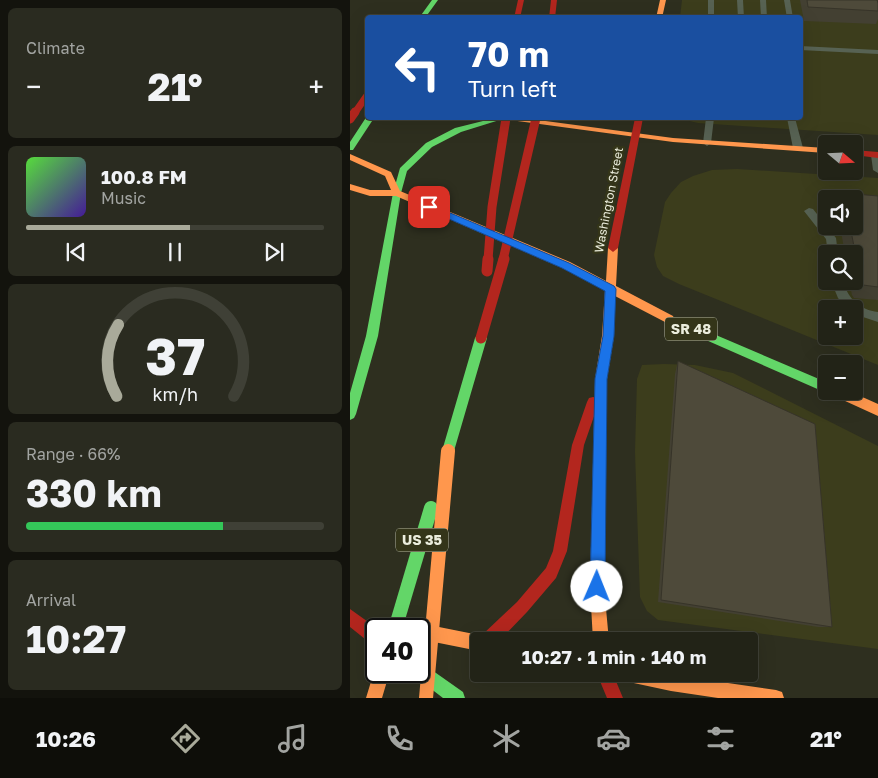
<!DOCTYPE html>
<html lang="en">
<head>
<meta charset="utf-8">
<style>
	:root { --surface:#222317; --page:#2a2b20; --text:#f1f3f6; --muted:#a2a4a1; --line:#3f4036; --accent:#a9aa9a }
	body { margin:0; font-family:"Golos Text",sans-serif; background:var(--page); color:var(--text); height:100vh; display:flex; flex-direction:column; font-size:19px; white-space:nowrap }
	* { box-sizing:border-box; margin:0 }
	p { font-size:16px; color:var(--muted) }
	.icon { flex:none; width:28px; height:28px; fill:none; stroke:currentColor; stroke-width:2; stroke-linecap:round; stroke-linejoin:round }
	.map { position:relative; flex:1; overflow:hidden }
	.drawer { display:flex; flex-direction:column; gap:8px; padding:8px; background:#13130d; width:350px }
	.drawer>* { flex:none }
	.hud { position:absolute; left:15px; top:15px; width:438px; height:105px; border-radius:5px; box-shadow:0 5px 20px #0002,0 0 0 1px var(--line); background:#1a4fa0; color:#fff; overflow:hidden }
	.needle { width:32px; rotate:109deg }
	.controls { position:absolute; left:468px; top:135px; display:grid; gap:10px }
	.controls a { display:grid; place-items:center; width:45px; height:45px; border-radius:5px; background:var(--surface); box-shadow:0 5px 20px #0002,0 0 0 1px var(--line); font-size:25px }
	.speed { position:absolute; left:15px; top:618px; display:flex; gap:10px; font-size:25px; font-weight:700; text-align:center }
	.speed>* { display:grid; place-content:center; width:65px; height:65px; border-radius:50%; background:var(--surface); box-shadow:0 5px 20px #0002,0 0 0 1px var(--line); line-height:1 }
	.speed .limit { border:2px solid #111; border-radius:8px; background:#fff; color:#111 }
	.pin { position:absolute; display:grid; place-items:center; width:42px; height:42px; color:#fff; margin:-21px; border-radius:10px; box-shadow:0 2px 8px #0006 }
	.me { position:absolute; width:55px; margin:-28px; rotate:1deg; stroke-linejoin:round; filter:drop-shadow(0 0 4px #0008) }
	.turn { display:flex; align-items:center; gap:18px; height:105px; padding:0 20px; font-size:22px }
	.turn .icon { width:65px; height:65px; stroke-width:2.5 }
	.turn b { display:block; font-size:35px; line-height:42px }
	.big { font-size:38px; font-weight:700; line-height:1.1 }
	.drawer .tile { flex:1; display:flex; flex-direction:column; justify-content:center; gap:8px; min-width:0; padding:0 18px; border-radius:8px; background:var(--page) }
	.drawer .dial { align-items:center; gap:0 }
	.dial svg { height:130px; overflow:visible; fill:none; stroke:var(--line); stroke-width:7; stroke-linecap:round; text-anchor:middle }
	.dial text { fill:var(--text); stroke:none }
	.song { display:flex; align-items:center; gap:15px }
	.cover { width:60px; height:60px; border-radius:8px; background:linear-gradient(135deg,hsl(110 70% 55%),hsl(260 70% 35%)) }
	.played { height:5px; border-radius:2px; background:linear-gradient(90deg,var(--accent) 55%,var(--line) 55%) }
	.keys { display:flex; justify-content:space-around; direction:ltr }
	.heat { display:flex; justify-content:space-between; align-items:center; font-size:28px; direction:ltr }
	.charge { height:8px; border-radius:4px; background:linear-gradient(90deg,#34c759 66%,var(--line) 0) }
	.trip { position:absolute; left:120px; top:632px; width:288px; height:50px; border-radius:5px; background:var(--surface); box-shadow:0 5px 20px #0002,0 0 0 1px var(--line); font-weight:700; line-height:50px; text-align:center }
	.dock { display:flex; height:80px; justify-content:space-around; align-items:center; background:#0e0e09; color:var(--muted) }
	.dock .icon { width:35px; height:35px }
	.dock .active { color:var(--accent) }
	.dock b { font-size:22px; color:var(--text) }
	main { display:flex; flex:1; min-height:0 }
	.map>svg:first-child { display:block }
</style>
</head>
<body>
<main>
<section class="drawer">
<div class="tile"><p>Climate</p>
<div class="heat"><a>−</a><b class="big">21°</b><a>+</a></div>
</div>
<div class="tile">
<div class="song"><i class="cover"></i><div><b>100.8 FM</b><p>Music</p></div></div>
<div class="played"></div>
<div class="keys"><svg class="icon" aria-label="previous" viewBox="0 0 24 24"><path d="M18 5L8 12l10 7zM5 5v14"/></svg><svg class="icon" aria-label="pause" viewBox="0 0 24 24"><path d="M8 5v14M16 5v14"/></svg><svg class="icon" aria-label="next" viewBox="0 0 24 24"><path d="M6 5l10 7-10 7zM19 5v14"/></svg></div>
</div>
<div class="tile dial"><svg viewBox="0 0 100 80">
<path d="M14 69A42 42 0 1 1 86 69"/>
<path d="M14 69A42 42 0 0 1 15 25" stroke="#a9aa9a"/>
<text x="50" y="56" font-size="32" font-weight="700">37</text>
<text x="50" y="72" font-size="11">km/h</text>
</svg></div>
<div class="tile"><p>Range · 66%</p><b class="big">330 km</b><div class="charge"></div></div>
<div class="tile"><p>Arrival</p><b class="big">10:27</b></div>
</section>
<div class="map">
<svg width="528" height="698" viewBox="0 0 528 698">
	<rect width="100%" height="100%" fill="#2e2f1f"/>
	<path fill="#3c3d1c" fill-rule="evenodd" d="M332 0H528V135L348 123 331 119 329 118H450V18L330 17Z
		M387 169 528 178V365L329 284 313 276 307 267 304 255 315 202 321 193 331 182 343 176 362 170ZM476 199H504V226H476ZM476 254H504V281H476ZM476 309H504V336H476Z
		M314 364 345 365 383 373 528 446V649L308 620 297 611 290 597 285 452 287 379 292 365Z"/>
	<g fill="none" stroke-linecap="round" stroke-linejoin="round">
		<path fill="#576253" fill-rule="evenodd" d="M358 0H364V18H358Z
			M387 0H393L394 18H388Z
			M410 0H416L417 18H411Z
			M434 0H440L443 18H437Z
			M450 46 528 50V54L450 50Z
			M356 118H364L361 143 357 146 353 143Z
			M437 118H445L453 148 451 150 448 151 443 148Z
			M526 152 528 153V173L523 170 521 155Z
			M459 208 463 209 486 238 488 254H478L476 239 454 211Z
			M481 281H493C498 299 510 310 528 312V322L504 314V309H497L488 298Z"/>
		<path fill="#63d668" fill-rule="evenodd" d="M82 0H88L75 18H69Z
			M17 116 24 118 3 150H0V142Z
			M145 118H156L111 132 82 147 57 171 51 193 28 336 6 414 4 418 0 420V393L16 336 43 193 50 168 76 143 105 128Z
			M319 315 476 382V391H479L476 392 472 391 315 322 314 319 315 316Z
			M131 333 135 335 137 338 104 451 103 455 98 457 93 455 92 451 125 338 127 335Z
			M69 661 113 692 115 698H93L63 675 62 671H69Z"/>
		<path fill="#ff974d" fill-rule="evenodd" d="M310 0H316L312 18H306Z
			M156 118H173L323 138 476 148V153L323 142 160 120Z
			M0 154 41 172 50 191 220 262 256 281 258 248 260 246H266L268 248 266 286 323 316 324 319 323 322H315L265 296 264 336 257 379 254 587 259 641H243L240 587 245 379 252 336 255 290 212 268 46 196H20L0 190V184L20 190H41L35 176 0 160Z
			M480 391H499L528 404V416L482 395Z
			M69 623 129 635 135 637 136 641H129V651L69 639V629H62L63 625Z
			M26 665V671H40L32 698H16Z
			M271 674H316L426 690 432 692 434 698H368L321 691 279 682 273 680Z"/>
		<path fill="#b3261e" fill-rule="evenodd" d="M168 0H174L170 18H164Z
			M201 0H207L205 18H199Z
			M285 118H293L268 248 263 252 258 248Z
			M504 150 528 152V158L504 155Z
			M243 397 247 398 249 402 234 445 217 551 206 578 177 612 149 641H130L132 635 167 602 196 568 203 551 222 445 237 402 239 398Z
			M0 609 28 629H26V645L20 643 0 627Z
			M247 674H263L273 698H257Z"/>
		<path stroke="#63d668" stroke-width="14" d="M45 629 81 508"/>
		<path stroke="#ff974d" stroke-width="14" d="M76 698 98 451"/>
		<path stroke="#b3261e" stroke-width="7" d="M4 114 18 94"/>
		<path stroke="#b3261e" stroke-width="9" d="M0 119 5 112
			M138 260 142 207 156 118
			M153 260 186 118"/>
		<path stroke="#b3261e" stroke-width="11" d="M137 271 138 259
			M131 338 154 259"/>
	</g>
	<path fill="#434032" d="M450 0H527L528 3V19L526 24 454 21Z
		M379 118H405V119Z
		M494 193 528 196V300L504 298 502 295 499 281H504V254H495L490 226H504V199H491Z
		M328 361 482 627H468L308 602 325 374Z"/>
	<path fill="#4e4a3a" stroke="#373429" d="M457 0H527L528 3V11L458 7Z
		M494 193 528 196V287L513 285 511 282 500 226H504V199H495Z
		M328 361 465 424 482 627 311 600Z"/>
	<path fill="#1a73e8" stroke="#114b97" d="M79 204 219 263 264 286 266 289 264 336 257 379 255 587 253 593 247 595 242 593 240 587 245 379 253 336 255 291 212 268 76 209 74 207Z"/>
	<g text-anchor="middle" stroke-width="5" stroke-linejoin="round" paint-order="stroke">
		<g font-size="12" fill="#ebeddc" stroke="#343519">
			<text transform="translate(259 200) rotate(-79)" y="4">Washington Street</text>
		</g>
		<g fill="#343519" stroke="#b4b6a2" stroke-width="1">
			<rect x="315" y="317.5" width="52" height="23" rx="4"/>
			<rect x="46" y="528.5" width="52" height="23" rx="4"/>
		</g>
		<g font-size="14" font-weight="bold" fill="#ebeddc">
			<text x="341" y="334">SR 48</text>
			<text x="72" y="545">US 35</text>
		</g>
	</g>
</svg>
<div class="controls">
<a><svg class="needle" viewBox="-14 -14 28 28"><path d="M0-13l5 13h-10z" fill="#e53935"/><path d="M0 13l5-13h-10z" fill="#a2a4a1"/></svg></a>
<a><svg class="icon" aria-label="sound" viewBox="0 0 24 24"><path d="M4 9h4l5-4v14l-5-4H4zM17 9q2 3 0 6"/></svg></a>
<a><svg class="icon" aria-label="search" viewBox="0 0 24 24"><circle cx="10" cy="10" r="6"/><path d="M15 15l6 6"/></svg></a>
<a>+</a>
<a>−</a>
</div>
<div class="speed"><div class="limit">40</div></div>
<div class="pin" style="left:79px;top:207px;background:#d93025"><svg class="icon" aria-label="arrive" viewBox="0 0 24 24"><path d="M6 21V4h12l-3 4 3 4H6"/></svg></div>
<svg class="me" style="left:247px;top:587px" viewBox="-20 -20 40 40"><circle r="19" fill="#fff"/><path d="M0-13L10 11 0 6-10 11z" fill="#1a73e8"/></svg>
<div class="trip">10:27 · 1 min · 140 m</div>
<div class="hud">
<div class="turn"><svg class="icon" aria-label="left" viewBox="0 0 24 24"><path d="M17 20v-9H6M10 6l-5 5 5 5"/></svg><div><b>70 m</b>Turn left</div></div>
</div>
</div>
</main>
<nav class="dock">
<b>10:26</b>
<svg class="icon active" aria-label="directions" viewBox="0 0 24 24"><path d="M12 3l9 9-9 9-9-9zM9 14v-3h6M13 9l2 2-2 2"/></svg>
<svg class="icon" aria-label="music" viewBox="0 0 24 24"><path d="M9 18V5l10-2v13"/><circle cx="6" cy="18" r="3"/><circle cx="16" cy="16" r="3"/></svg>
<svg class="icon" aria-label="phone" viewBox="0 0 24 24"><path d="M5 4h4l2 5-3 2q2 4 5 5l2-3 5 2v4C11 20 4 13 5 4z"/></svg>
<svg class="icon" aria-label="climate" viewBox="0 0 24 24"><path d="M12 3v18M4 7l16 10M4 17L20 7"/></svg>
<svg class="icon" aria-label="car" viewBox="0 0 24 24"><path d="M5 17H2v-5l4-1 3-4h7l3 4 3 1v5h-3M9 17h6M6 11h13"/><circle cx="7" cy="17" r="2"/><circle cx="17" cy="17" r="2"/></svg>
<svg class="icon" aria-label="filters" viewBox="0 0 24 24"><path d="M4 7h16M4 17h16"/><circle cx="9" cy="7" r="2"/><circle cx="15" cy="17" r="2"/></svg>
<b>21°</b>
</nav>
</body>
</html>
